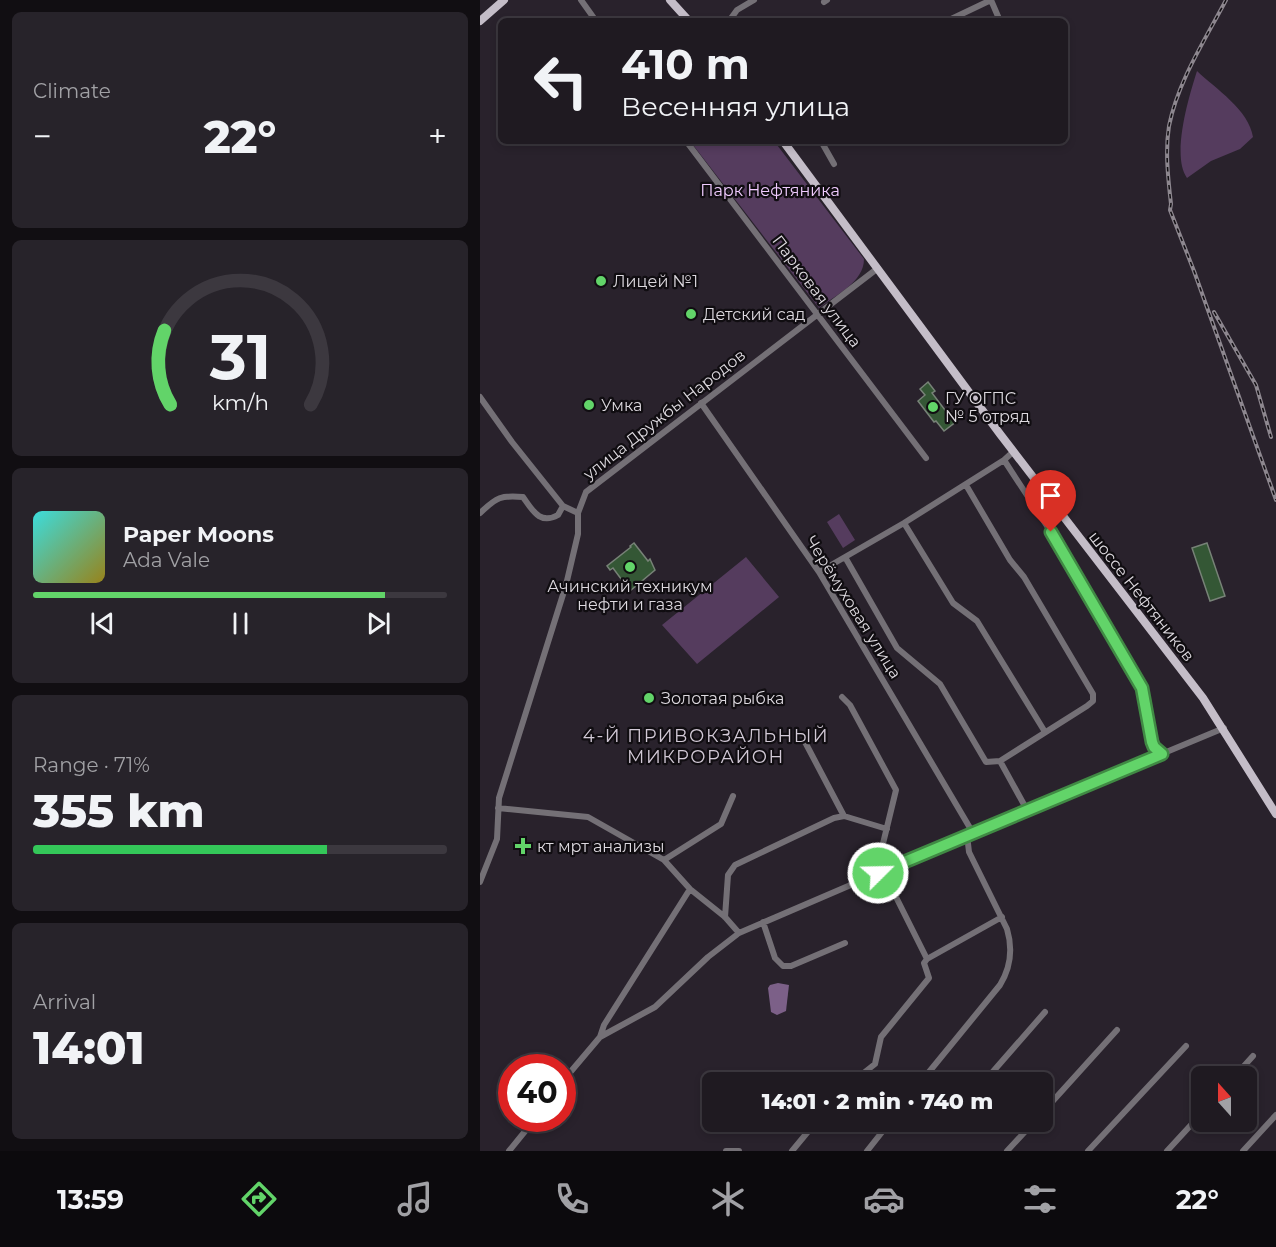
<!DOCTYPE html>
<html lang="en">
<head>
<meta charset="utf-8">
<style>
	:root { --surface:#1f1a21; --page:#27232a; --text:#f1f3f6; --muted:#a1a1a5; --line:#3c383f; --accent:#62d469 }
	body { margin:0; font-family:Montserrat,sans-serif; background:var(--page); color:var(--text); height:100vh; display:flex; flex-direction:column; font-size:22px; white-space:nowrap }
	* { box-sizing:border-box; margin:0 }
	p { font-size:20px; color:var(--muted) }
	.icon { flex:none; width:33px; height:33px; fill:none; stroke:currentColor; stroke-width:2; stroke-linecap:round; stroke-linejoin:round }
	.map { position:relative; flex:1; overflow:hidden }
	.sheet { display:flex; flex-direction:column; gap:12px; padding:12px; background:#110e12; width:480px }
	.sheet>* { flex:none }
	.banner { position:absolute; left:18px; top:18px; width:570px; height:126px; border-radius:9px; box-shadow:0 3px 9px #0003,0 0 0 2px var(--line); background:#1f1a21; color:var(--text); overflow:hidden }
	.needle { width:39px; rotate:339deg }
	.buttons { position:absolute; left:711px; top:1066px; display:grid; gap:12px }
	.buttons a { display:grid; place-items:center; width:66px; height:66px; border-radius:9px; background:var(--surface); box-shadow:0 3px 9px #0003,0 0 0 2px var(--line); font-size:30px }
	.speed { position:absolute; left:18px; top:1054px; display:flex; gap:12px; font-size:30px; font-weight:700; text-align:center }
	.speed>* { display:grid; place-content:center; width:78px; height:78px; border-radius:50%; background:var(--surface); box-shadow:0 3px 9px #0003,0 0 0 2px var(--line); line-height:1 }
	.speed .limit { border:9px solid #d22; background:#fff; color:#111 }
	.pin { position:absolute; display:grid; place-items:center; width:51px; height:51px; color:#fff; margin:-62px -26px; border-radius:50% 50% 50% 0; rotate:-45deg; box-shadow:0 0 6px #0007 }
	.pin .icon { rotate:45deg }
	.me { position:absolute; width:66px; margin:-33px; rotate:67deg; stroke-linejoin:round; filter:drop-shadow(0 0 4px #0008) }
	.turn { display:flex; align-items:center; gap:21px; height:126px; padding:0 24px; font-size:27px }
	.turn .icon { width:78px; height:78px; stroke-width:2.5 }
	.turn b { display:block; font-size:42px; line-height:51px }
	.big { font-size:45px; font-weight:800; line-height:1.1 }
	.sheet .card { flex:1; display:flex; flex-direction:column; justify-content:center; gap:9px; min-width:0; padding:0 21px; border-radius:9px; background:var(--page) }
	.sheet .dial { align-items:center; gap:0 }
	.dial svg { height:156px; overflow:visible; fill:none; stroke:var(--line); stroke-width:7; stroke-linecap:round; text-anchor:middle }
	.dial text { fill:var(--text); stroke:none }
	.song { display:flex; align-items:center; gap:18px }
	.cover { width:72px; height:72px; border-radius:9px; background:linear-gradient(135deg,hsl(180 70% 55%),hsl(50 70% 35%)) }
	.played { height:6px; border-radius:3px; background:linear-gradient(90deg,var(--accent) 85%,var(--line) 85%) }
	.keys { display:flex; justify-content:space-around; direction:ltr }
	.heat { display:flex; justify-content:space-between; align-items:center; font-size:33px; direction:ltr }
	.charge { height:9px; border-radius:4px; background:linear-gradient(90deg,#34c759 71%,var(--line) 0) }
	.trip { position:absolute; left:222px; top:1072px; width:351px; height:60px; border-radius:9px; background:var(--surface); box-shadow:0 3px 9px #0003,0 0 0 2px var(--line); font-weight:800; line-height:60px; text-align:center }
	.dock { display:flex; height:96px; justify-content:space-around; align-items:center; background:#0c0a0d; color:var(--muted) }
	.dock .icon { width:42px; height:42px }
	.dock .active { color:var(--accent) }
	.dock b { font-size:27px; color:var(--text) }
	main { display:flex; flex:1; min-height:0 }
	.map>svg:first-child { display:block }
</style>
</head>
<body>
<main>
<section class="sheet">
<div class="card"><p>Climate</p>
<div class="heat"><a>−</a><b class="big">22°</b><a>+</a></div>
</div>
<div class="card dial"><svg viewBox="0 0 100 80">
<path d="M14 69A42 42 0 1 1 86 69"/>
<path d="M14 69A42 42 0 0 1 11 31" stroke="#62d469"/>
<text x="50" y="56" font-size="32" font-weight="700">31</text>
<text x="50" y="72" font-size="11">km/h</text>
</svg></div>
<div class="card">
<div class="song"><i class="cover"></i><div><b>Paper Moons</b><p>Ada Vale</p></div></div>
<div class="played"></div>
<div class="keys"><svg class="icon" aria-label="previous" viewBox="0 0 24 24"><path d="M18 5L8 12l10 7zM5 5v14"/></svg><svg class="icon" aria-label="pause" viewBox="0 0 24 24"><path d="M8 5v14M16 5v14"/></svg><svg class="icon" aria-label="next" viewBox="0 0 24 24"><path d="M6 5l10 7-10 7zM19 5v14"/></svg></div>
</div>
<div class="card"><p>Range · 71%</p><b class="big">355 km</b><div class="charge"></div></div>
<div class="card"><p>Arrival</p><b class="big">14:01</b></div>
</section>
<div class="map">
<svg width="796" height="1151" viewBox="0 0 796 1151">
	<rect width="100%" height="100%" fill="#29222c"/>
	<path fill="#553c5e" d="M717 71C736 89 769 110 773 137L760 149 731 161 707 178C691 156 709 96 717 71Z
		M210 141H294L384 259C384 282 356 295 339 308Z
		M359 514 375 540 363 548 347 522Z
		M266 557 299 597 217 664 182 625Z"/>
	<path fill="#7c6088" d="M298 983 309 985 306 1011 297 1015 291 1012 288 988 290 985Z"/>
	<path fill="#345735" stroke="#778277" stroke-width="1.5" d="M448 382 455 391 452 393 468 414 471 412 477 421 464 431 456 421 454 422 438 401 445 395 440 389Z
		M154 543 168 561 170 559 175 570 150 591 133 568 130 570 127 566 151 547 150 546Z
		M727 543 745 596 730 601 712 548Z"/>
	<g fill="none" stroke-linecap="round" stroke-linejoin="round">
		<path stroke="#747076" stroke-width="6" d="M101 0 116 21
			M511 0 520 21
			M344 2 347 0
			M249 21 257 10 274 0
			M467 21 511 0
			M206 141 446 458
			M341 141 354 164
			M0 397 32 442 83 506 98 513
			M221 403 339 572 493 833
			M524 460 571 532 656 676 665 695 672 742 674 747 682 754
			M0 513C17 497 21 495 43 497 53 511 60 525 78 515L83 506
			M424 523 473 603 497 621 565 732
			M365 557 417 648 460 684 506 762 520 761 607 706 613 701V694L544 577 530 560 486 485
			M339 572 424 523 524 460 534 451
			M362 697 370 705 416 790 399 860 398 873
			M325 742 364 816
			M520 761 547 810
			M18 808 108 817 184 860 210 889 245 917 259 933
			M184 860 241 824 253 796
			M0 882 17 839 19 798 86 585 98 534V513L106 492 398 268
			M245 917 248 875 255 865 354 818 364 816 407 829
			M283 922 295 958 303 966H311L365 943
			M447 959 522 917
			M120 1037 124 1025 210 889
			M754 1077 773 1056
			M82 1082 120 1037 175 1007 228 957 259 933 487 835 744 728
			M371 1083 395 1064 401 1037 449 978 444 963 447 959 403 871
			M440 1083 520 985C531 967 533 949 527 929L489 852 487 835
			M503 1083 565 1012
			M562 1113 637 1030
			M29 1151 55 1119
			M246 1151H259
			M312 1151 336 1122
			M387 1151 410 1122
			M527 1151 554 1122
			M608 1151 706 1046
			M687 1151 722 1113
			M763 1151 796 1115"/>
		<path stroke="#c4bdc8" stroke-width="8" d="M190 0 209 21
			M0 21 24 0
			M303 141 520 434 723 698 796 814"/>
		<g stroke="#8d878f" stroke-width="4">
			<path id="rail" d="M746 0C725 40 698 81 689 126 685 151 688 178 691 204L690 210 714 271 796 500
				M734 312 776 385 791 437"/>
		</g>
		<use href="#rail" stroke="#100d11" stroke-width="1.5" stroke-dasharray="4.5" stroke-linecap="butt"/>
	</g>
	<g fill="none" stroke-linecap="round" stroke-linejoin="round">
		<g stroke="#408a44" stroke-width="15">
			<path id="route" d="M398 873 682 754 674 747 672 742 662 688 571 532"/>
		</g>
		<use href="#route" stroke="#62d469" stroke-width="10"/>
	</g>
	<g fill="#62d469" stroke="#100d11" stroke-width="2">
		<circle cx="121" cy="281" r="6"/>
		<circle cx="211" cy="314" r="6"/>
		<circle cx="109" cy="405" r="6"/>
		<circle cx="453" cy="407" r="6"/>
		<circle cx="150" cy="567" r="6"/>
		<circle cx="169" cy="698" r="6"/>
		<path d="M40 837h6v6h6v6h-6v6h-6v-6h-6v-6h6z"/>
	</g>
	<g text-anchor="middle" stroke-width="4.5" stroke-linejoin="round" paint-order="stroke">
		<g font-size="16" fill="#f0cbff" stroke="#100d11">
			<text x="290" y="196">Парк Нефтяника</text>
		</g>
		<g font-size="16" fill="#ddd9df" stroke="#100d11" text-anchor="start">
			<text x="133" y="287">Лицей №1</text>
			<text x="223" y="320">Детский сад</text>
			<text x="465" y="404">ГУ ОГПС<tspan x="465" dy="18">№ 5 отряд</tspan></text>
			<text x="121" y="411">Умка</text>
			<text x="150" y="592" text-anchor="middle">Ачинский техникум<tspan x="150" dy="18">нефти и газа</tspan></text>
			<text x="181" y="704">Золотая рыбка</text>
			<text x="57" y="852">кт мрт анализы</text>
		</g>
		<g font-size="16" fill="#ddd9df" stroke="#100d11">
			<text transform="translate(337 291) rotate(53)" y="6">Парковая улица</text>
			<text transform="translate(184 414) rotate(-38)" y="6">улица Дружбы Народов</text>
			<text transform="translate(662 596) rotate(52)" y="6">шоссе Нефтяников</text>
			<text transform="translate(374 607) rotate(58)" y="6">Черёмуховая улица</text>
		</g>
		<g font-size="18" letter-spacing="1.5" fill="#d2c9d6" stroke="#100d11">
			<text x="226" y="742">4-Й ПРИВОКЗАЛЬНЫЙ<tspan x="226" dy="21">МИКРОРАЙОН</tspan></text>
		</g>
	</g>
</svg>
<div class="buttons">
<a><svg class="needle" viewBox="-14 -14 28 28"><path d="M0-13l5 13h-10z" fill="#e53935"/><path d="M0 13l5-13h-10z" fill="#a1a1a5"/></svg></a>
</div>
<div class="speed"><div class="limit">40</div></div>
<div class="pin" style="left:571px;top:532px;background:#d93025"><svg class="icon" aria-label="arrive" viewBox="0 0 24 24"><path d="M6 21V4h12l-3 4 3 4H6"/></svg></div>
<svg class="me" style="left:398px;top:873px" viewBox="-20 -20 40 40"><circle r="17" fill="#62d469" stroke="#fff" stroke-width="3"/><path d="M0-11L8 9 0 5-8 9z" fill="#fff"/></svg>
<div class="trip">14:01 · 2 min · 740 m</div>
<div class="banner">
<div class="turn"><svg class="icon" aria-label="left" viewBox="0 0 24 24"><path d="M17 20v-9H6M10 6l-5 5 5 5"/></svg><div><b>410 m</b>Весенняя улица</div></div>
</div>
</div>
</main>
<nav class="dock">
<b>13:59</b>
<svg class="icon active" aria-label="directions" viewBox="0 0 24 24"><path d="M12 3l9 9-9 9-9-9zM9 14v-3h6M13 9l2 2-2 2"/></svg>
<svg class="icon" aria-label="music" viewBox="0 0 24 24"><path d="M9 18V5l10-2v13"/><circle cx="6" cy="18" r="3"/><circle cx="16" cy="16" r="3"/></svg>
<svg class="icon" aria-label="phone" viewBox="0 0 24 24"><path d="M5 4h4l2 5-3 2q2 4 5 5l2-3 5 2v4C11 20 4 13 5 4z"/></svg>
<svg class="icon" aria-label="climate" viewBox="0 0 24 24"><path d="M12 3v18M4 7l16 10M4 17L20 7"/></svg>
<svg class="icon" aria-label="car" viewBox="0 0 24 24"><path d="M5 17H2v-5l4-1 3-4h7l3 4 3 1v5h-3M9 17h6M6 11h13"/><circle cx="7" cy="17" r="2"/><circle cx="17" cy="17" r="2"/></svg>
<svg class="icon" aria-label="filters" viewBox="0 0 24 24"><path d="M4 7h16M4 17h16"/><circle cx="9" cy="7" r="2"/><circle cx="15" cy="17" r="2"/></svg>
<b>22°</b>
</nav>
</body>
</html>
